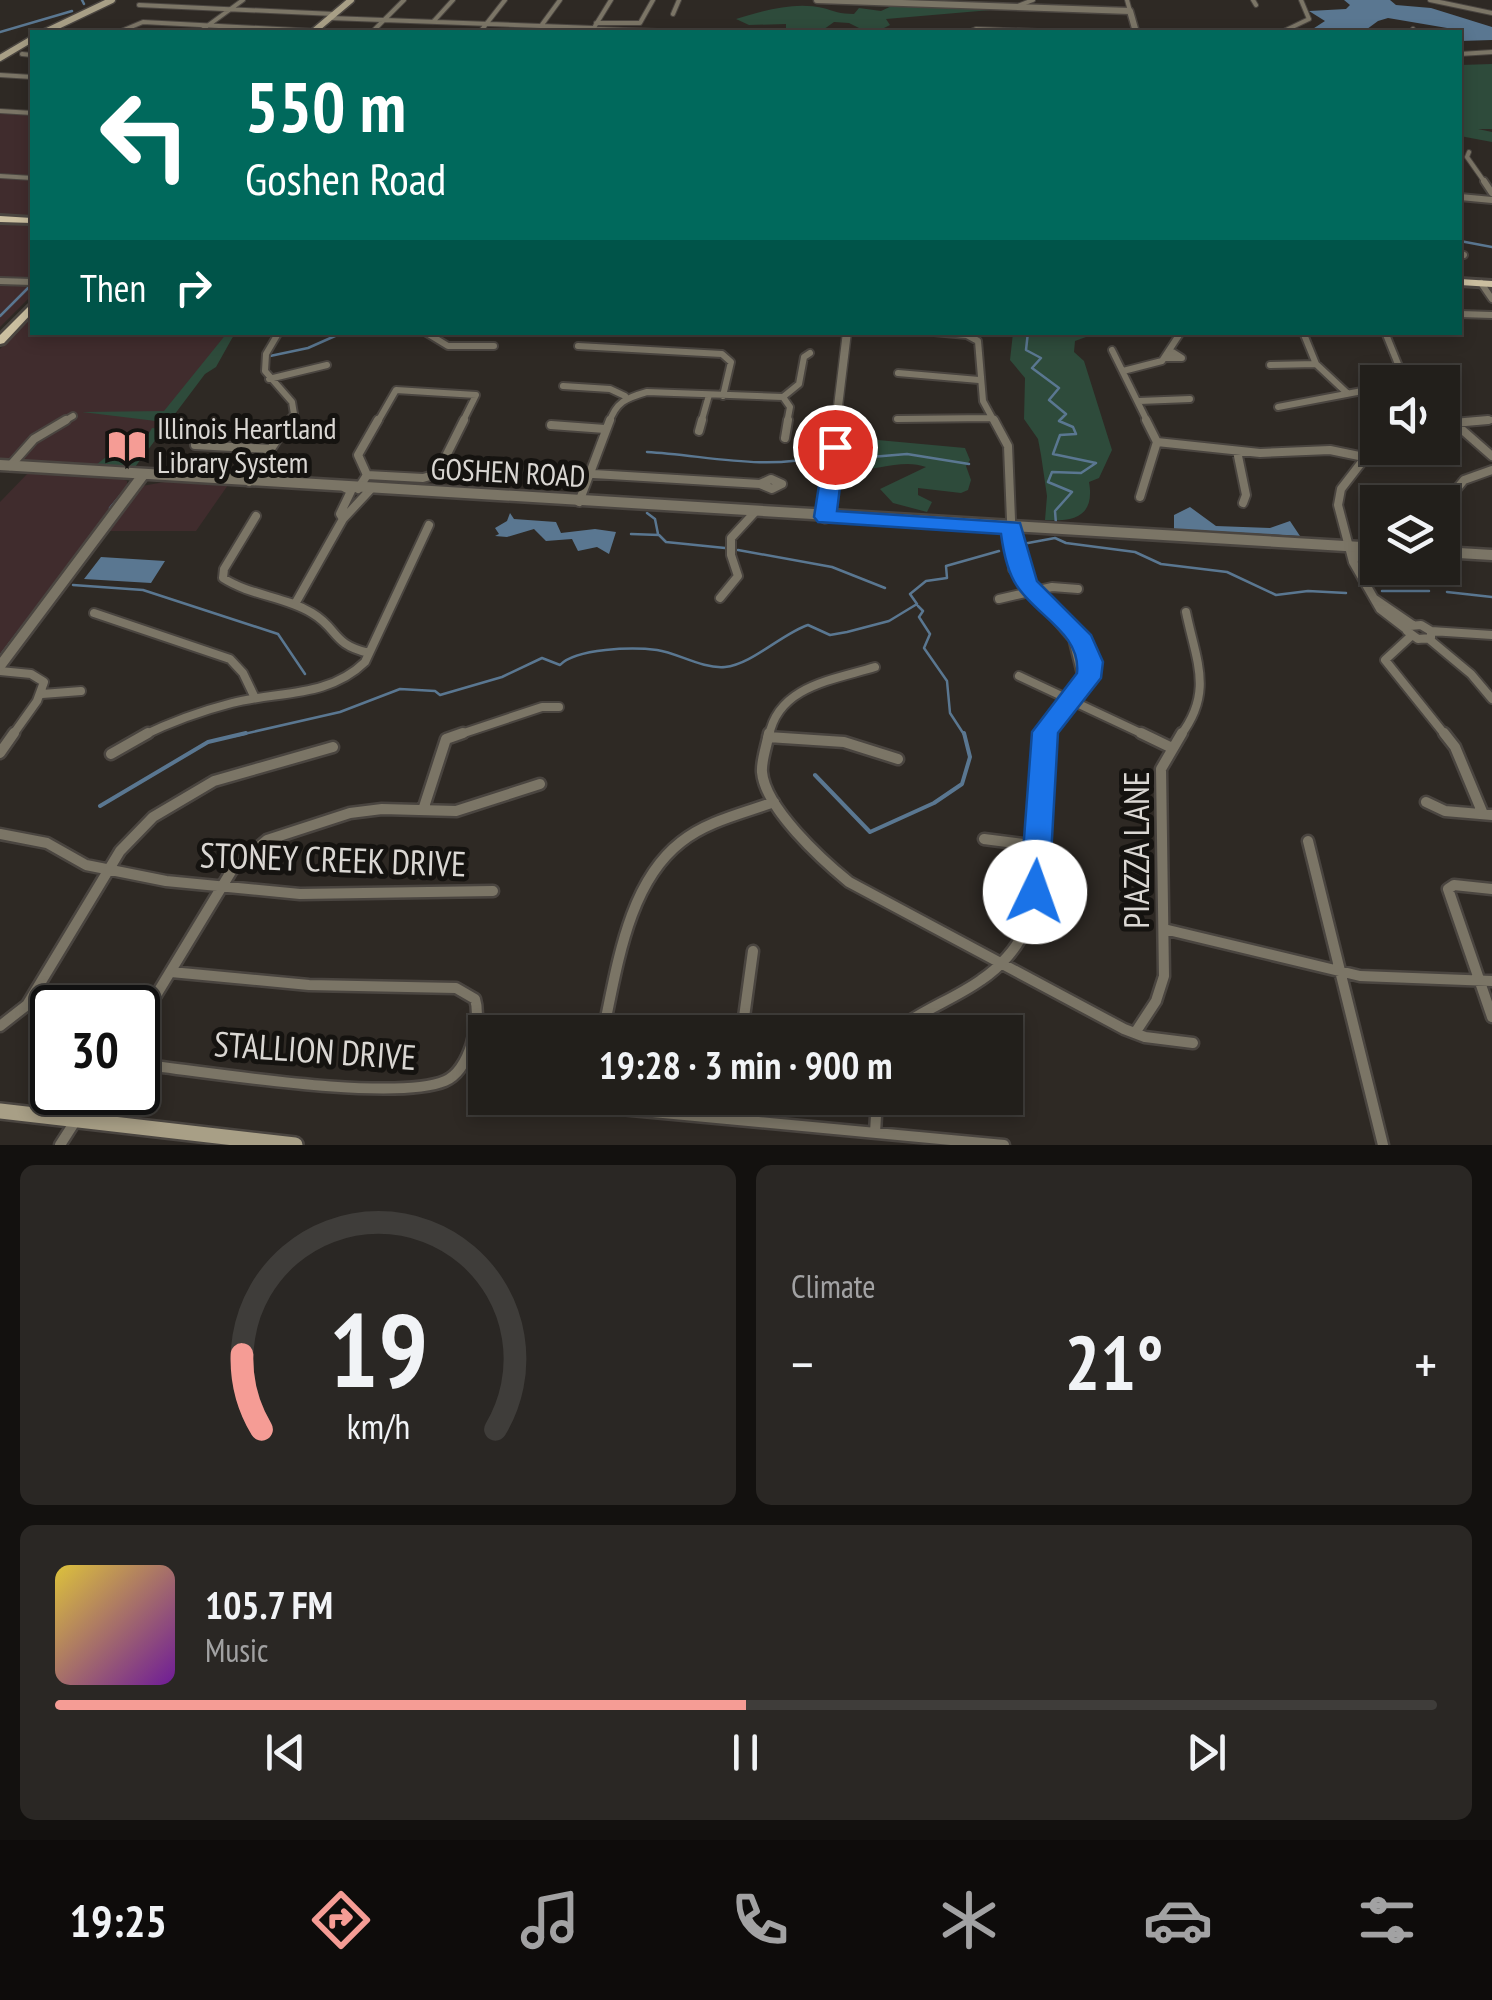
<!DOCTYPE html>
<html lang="en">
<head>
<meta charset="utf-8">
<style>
	:root { --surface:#221f1b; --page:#2a2724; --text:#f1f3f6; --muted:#a2a2a3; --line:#3f3d3a; --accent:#f59c95 }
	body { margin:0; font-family:"PT Sans Narrow",sans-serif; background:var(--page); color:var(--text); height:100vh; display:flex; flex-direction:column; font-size:38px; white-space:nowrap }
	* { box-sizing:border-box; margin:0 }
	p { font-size:32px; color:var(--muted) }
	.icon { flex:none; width:55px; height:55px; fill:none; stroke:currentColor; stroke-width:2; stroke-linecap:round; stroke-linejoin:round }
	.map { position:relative; height:1145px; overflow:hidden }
	.panel { display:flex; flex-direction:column; gap:20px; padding:20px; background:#13110f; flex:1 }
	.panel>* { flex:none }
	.hud { position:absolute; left:30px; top:30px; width:1432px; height:305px; border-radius:0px; box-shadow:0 5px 15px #0003,0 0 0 2px var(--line); background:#00695c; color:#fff; overflow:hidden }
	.fabs { position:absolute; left:1360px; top:365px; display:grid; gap:20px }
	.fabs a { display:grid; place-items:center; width:100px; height:100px; border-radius:0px; background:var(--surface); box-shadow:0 5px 15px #0003,0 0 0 2px var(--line); font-size:50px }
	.speed { position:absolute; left:30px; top:985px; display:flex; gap:20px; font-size:50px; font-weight:700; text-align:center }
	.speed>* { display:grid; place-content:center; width:130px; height:130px; border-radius:50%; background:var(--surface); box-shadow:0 5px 15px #0003,0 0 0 2px var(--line); line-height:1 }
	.speed .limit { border:5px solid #111; border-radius:15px; background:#fff; color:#111 }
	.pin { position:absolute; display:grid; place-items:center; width:85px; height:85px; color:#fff; margin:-42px; border:5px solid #fff; border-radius:50%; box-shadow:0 2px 10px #0007 }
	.me { position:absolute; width:110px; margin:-55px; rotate:3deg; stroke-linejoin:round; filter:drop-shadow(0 0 8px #0008) }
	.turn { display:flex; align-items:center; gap:35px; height:210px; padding:0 50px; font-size:45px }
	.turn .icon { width:130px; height:130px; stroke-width:2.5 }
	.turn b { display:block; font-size:70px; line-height:85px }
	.then { display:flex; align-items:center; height:95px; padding:0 50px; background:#0003; gap:20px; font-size:38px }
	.big { font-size:75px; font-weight:800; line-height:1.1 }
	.panel .widget { flex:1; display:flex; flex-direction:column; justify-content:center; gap:15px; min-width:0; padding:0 35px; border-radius:15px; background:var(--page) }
	.panel .dial { align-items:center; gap:0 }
	.dial svg { height:260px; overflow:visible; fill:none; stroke:var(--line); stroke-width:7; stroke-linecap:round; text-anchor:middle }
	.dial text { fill:var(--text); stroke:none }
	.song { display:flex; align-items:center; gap:30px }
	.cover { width:120px; height:120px; border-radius:15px; background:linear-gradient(135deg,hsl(50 70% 55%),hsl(280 70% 35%)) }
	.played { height:10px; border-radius:5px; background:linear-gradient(90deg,var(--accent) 50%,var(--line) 50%) }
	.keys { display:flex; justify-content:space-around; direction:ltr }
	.heat { display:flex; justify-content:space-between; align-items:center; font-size:55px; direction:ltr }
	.panel .tiles { flex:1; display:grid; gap:20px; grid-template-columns:1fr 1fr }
	.widget:last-child { grid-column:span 2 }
	.trip { position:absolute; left:468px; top:1015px; width:555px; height:100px; border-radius:0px; background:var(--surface); box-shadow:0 5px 15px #0003,0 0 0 2px var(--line); font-weight:800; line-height:100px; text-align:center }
	.tabs { display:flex; height:160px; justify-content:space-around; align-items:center; background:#0e0c0b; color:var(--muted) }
	.tabs .icon { width:70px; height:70px }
	.tabs .selected { color:var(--accent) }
	.tabs b { font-size:45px; color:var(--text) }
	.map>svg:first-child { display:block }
</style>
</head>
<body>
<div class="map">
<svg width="1492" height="1145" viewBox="0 0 1492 1145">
	<rect width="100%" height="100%" fill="#2e2924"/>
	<path fill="#402c2d" d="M0 113 32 114V218L0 216Z
		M0 223 32 225V295L0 327Z
		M32 317V332L236 333 128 472 0 462V349Z
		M31 470 120 478 127 481V486L0 659V502Z
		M170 481 228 485 196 531H108L142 486Z"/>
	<path fill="#2e4b3b" d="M894 5 991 10 886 19 890 25 878 31 863 30 849 23 834 22 820 32H786V24L749 25 736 19C761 11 795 1 823 8 834 11 840 14 854 14L859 8 881 11Z
		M1492 64V129H1478L1492 132V142L1460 136V65Z
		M227 333H235L216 367 205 374 132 471 91 469 111 453 136 455 152 428 159 429 164 422 82 412 164 411Z
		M1013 333H1097L1075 341 1074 352 1084 361 1112 450 1099 478 1089 482C1095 516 1075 522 1045 520L1047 496 1041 455 1038 439 1024 419 1025 378 1010 360Z
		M845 437 965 448 970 460 966 466 971 480 968 490 961 493 918 488V495L932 502 927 512 893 503 880 489 926 467C900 457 868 475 840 469L838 442Z"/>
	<path fill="#5a7791" d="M1344 0H1390L1396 5 1431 8 1492 27V40L1460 41 1461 33 1453 29 1388 18 1378 21 1363 32H1308L1325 21 1309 11 1346 9 1350 5Z
		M1190 507 1216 526 1270 528 1290 521 1300 536 1174 529V515Z
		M510 513 514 519 556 522 561 533 595 529 616 532 609 554 597 547 578 551 572 539 546 541 534 529 507 537 495 536 499 534 495 528 507 521Z
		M101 557 165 561 151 583 84 579Z"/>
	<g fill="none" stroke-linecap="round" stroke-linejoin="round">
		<path stroke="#5a7791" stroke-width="2.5" d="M82 0 84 4
			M0 32 72 11
			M1460 241 1492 247
			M0 316 31 285
			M1028 332 1026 350 1041 358 1032 368 1059 388 1049 400 1066 414 1059 421 1073 427 1076 434 1060 435 1053 454 1096 463 1081 473 1052 472 1048 482 1072 492 1055 511 1056 524
			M1036 332H1046
			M270 356 308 348 344 332
			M647 452C704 455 764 471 820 456
			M847 459 907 454 969 464
			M110 508 120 496
			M647 513 655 519 658 534
			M631 534 659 535 666 542 725 548
			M1028 543 1055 538 1066 543 1135 552 1161 564 1227 572 1276 595 1308 591 1346 593
			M738 550 832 567 885 588
			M73 585 143 590 278 634 305 674
			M1382 591H1429
			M1447 592 1492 597
			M918 606 923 611 919 617 930 634 924 648 947 681 950 713 965 736
			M0 656 84 546
			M235 736 340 712 400 689 435 691 440 695 502 677 542 658 560 665C576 648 633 647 657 650 678 653 702 669 725 667 751 665 783 633 808 625L830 635 847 632 889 621 917 604 910 594 926 581 947 578 946 566 999 551"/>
		<path stroke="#5a7791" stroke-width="4" d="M815 775 870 832 934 803 962 784 970 757 964 733
			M100 806 208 742 246 733"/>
		<g stroke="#4a4540" stroke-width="6">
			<path id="minor-far3" d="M1127 0 1130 11
				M1253 0 1256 5
				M1430 0 1492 13
				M139 5 334 14
				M1015 7 1033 0
				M673 14 679 0
				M330 18 593 28
				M433 22 453 0
				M596 23H640L653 0
				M541 26 560 0
				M595 26 611 0
				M593 29 690 32
				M119 32 143 22 315 31
				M199 32 243 0
				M372 32 404 0
				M480 32 505 0
				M969 32 976 29 1067 32
				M1282 32 1309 19 1301 0
				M1410 32 1413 29
				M22 54 32 55
				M1460 54 1492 52
				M0 75 32 77
				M0 111 32 113
				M1469 152 1467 157 1486 184
				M0 176 32 178"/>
		</g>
		<g stroke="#4a4540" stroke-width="10">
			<path id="minor-far2" d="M1484 181 1492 193
				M1460 197 1492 200
				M1460 254 1464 255
				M0 281 32 282
				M1481 283 1492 299
				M1460 314 1492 315
				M279 332 266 354 265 371 292 402 294 414 288 423
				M425 332 448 346H494
				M934 332 967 335 978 341 983 401 995 423
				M1303 332 1316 364 1347 393
				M1385 332 1400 369 1410 382
				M578 346 722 354 731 362 723 396
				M1112 350 1148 423
				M1166 358H1182L1171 351
				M1270 365 1316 364
				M1123 371 1162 361 1181 332
				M898 373 979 380
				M269 379 327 365
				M563 386 610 389 625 396
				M783 397 790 407 787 423
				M1139 401 1190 399
				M1278 407 1378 388
				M1442 412 1454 423
				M897 419 991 418
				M61 423 73 416
				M377 423 396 390 476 395 462 423
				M609 423C616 402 626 398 647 392L783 397 799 384 804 357 810 353
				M701 423 709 395
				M1457 423 1492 420"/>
		</g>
		<g stroke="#4a4540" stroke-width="12">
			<path id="minor-far1" d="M994 420 1008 446 1013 569 1073 639 1083 680
				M1451 420 1492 456
				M1442 424 1488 420
				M551 425 605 429
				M699 431 702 420
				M785 438 788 420
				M1378 441 1341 489 1338 505 1353 562 1380 609 1406 629
				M1157 442 1260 453 1330 450 1364 457
				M195 445 271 449
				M1237 451 1246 495 1243 503
				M10 466 34 439 66 420
				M527 470 760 484
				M367 475 423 478 437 474 464 420
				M367 475 358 455 378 420
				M771 479 782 484 772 489 760 484Z
				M249 482 290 420
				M358 489 367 475
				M1140 497 1157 442 1146 420
				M579 502 610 420
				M1448 514 1446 502 1464 480 1492 470
				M256 516 224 569 223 578C251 596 284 596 312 613 339 629 331 644 369 653
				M343 519 340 514 351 491 345 488
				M1012 537 1026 583
				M1351 546 1362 561 1363 577
				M1037 596C1068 613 1089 642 1089 678L1083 680 1045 736
				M720 598 738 576 731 555V538L755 512
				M999 599 1052 587 1078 589
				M1375 599 1413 625
				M295 604 343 519 370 490
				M94 613 230 659 243 673 255 698
				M1421 625 1431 631V638L1418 639 1407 631 1410 626Z
				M1431 631 1492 635
				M1411 636 1385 660 1446 736
				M1429 639 1471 674 1492 699
				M0 671 31 674 44 682 37 701 12 736
				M1019 676 1147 736
				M42 694 81 691
				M142 736C171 722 201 711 232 703 278 691 328 698 365 662L429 525
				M455 736 542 707H559
				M769 736C778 686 833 680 875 667
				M1180 736C1214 692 1196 661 1186 612"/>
		</g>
		<g stroke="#4a4540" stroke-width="15">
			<path id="minor" d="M769 733C767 745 761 761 762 772 765 808 822 860 849 882L1124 1029 1145 1037 1193 1043
				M1141 733 1170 747
				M1444 733 1455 747 1483 814
				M768 737 844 742 898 759
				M0 753 14 733
				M111 754 148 733
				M1426 802 1445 811 1492 815
				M423 810 446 739 463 733
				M0 834 47 843 86 865 166 881 300 894 493 891
				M984 839 1038 846
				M1308 841 1383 1145
				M1492 889 1454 885 1448 889 1492 1017
				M1164 929 1360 976 1492 981
				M138 1025 232 870 267 840 350 813 382 809 456 811 540 784
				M0 1026 27 1005 120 851 153 817 214 781 333 747
				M603 1032C617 969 627 884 681 842 707 821 744 813 774 802
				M742 1032 753 951
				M894 1032C921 1010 953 1000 981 980 999 968 1018 948 1026 927 1046 878 1042 788 1045 733
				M1135 1033 1156 1001 1164 976 1161 769 1182 733
				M138 1064C202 1071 392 1103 445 1081 469 1071 482 1021 475 999L456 988 309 985 171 972
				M593 1098 610 1108 1004 1145
				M730 1119 733 1098
				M875 1133 877 1098
				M60 1145 94 1092"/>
		</g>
		<g stroke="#4a4540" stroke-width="9">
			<path id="tertiary-far2" d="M817 0 1130 11 1136 32"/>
		</g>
		<g stroke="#4a4540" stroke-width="11">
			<path id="tertiary-far1" d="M836 423 847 332"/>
		</g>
		<g stroke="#4a4540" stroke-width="15">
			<path id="tertiary" d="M0 465 1378 548
				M825 517 837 420
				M1442 552 1492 555
				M0 666 143 475"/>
		</g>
		<g stroke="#4a4540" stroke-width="9">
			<path id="secondary-far1" d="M45 32 112 0
				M313 32 351 0
				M0 58 32 39"/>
		</g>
		<g stroke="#4a4540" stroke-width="20">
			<path id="secondary" d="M0 1111 295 1145"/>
		</g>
		<g stroke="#4a4540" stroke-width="6">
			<path id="primary" d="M0 216 32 218V223L0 222Z
				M1460 279 1492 281V287L1460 285Z
				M32 305V313L4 343 0 344V335L29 306Z"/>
		</g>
		<use href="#minor-far3" stroke="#7b7566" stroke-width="4"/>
		<use href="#minor-far2" stroke="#7b7566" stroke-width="6"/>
		<use href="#minor-far1" stroke="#7b7566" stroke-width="8"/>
		<use href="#minor" stroke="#7b7566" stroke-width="10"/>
		<use href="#tertiary-far2" stroke="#7b7566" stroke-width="6"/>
		<use href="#tertiary-far1" stroke="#7b7566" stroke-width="8"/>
		<use href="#tertiary" stroke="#7b7566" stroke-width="10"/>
		<use href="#secondary-far1" stroke="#a89f86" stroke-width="6"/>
		<use href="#secondary" stroke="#a89f86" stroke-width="15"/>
		<use href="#primary" fill="#cbbfa0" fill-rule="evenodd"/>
	</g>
	<path fill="#1a73e8" stroke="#114b97" stroke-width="2.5" d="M835 441 845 447 837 511 1020 523 1037 581 1091 635 1103 662 1101 678 1058 733 1049 892 1045 900 1035 903 1024 900 1020 892 1032 732 1077 673C1081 633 1036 616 1017 586 1008 573 1003 549 1001 534L818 522 814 517 825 447Z"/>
	<defs>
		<g id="library-bare" transform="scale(3)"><path d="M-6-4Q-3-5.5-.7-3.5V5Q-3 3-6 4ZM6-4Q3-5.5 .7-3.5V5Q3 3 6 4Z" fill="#f59c95" stroke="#151310" stroke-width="2.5" paint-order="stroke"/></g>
	</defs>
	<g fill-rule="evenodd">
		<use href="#library-bare" x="127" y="446"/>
	</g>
	<g text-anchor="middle" stroke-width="10" stroke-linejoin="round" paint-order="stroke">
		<g font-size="30" fill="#dad7d3" stroke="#151310" text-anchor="start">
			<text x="157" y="439">Illinois Heartland<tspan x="157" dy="34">Library System</tspan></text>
		</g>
		<g font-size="30" fill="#dad7d3" stroke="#151310">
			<text transform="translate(508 473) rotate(3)" y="10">GOSHEN ROAD</text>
		</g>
		<g font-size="35" fill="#dad7d3" stroke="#151310">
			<text transform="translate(1137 850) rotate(-90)" y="12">PIAZZA LANE</text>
			<text transform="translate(333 860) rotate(2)" y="12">STONEY CREEK DRIVE</text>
			<text transform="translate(315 1051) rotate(4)" y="12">STALLION DRIVE</text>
		</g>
	</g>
</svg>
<div class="fabs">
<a><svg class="icon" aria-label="sound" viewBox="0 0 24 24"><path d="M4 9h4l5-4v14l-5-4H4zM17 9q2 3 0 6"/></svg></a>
<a><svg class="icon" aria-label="layers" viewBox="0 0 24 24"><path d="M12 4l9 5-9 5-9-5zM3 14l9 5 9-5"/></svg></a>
</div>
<div class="speed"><div class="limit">30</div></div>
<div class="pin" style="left:835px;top:447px;background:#d93025"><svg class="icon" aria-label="arrive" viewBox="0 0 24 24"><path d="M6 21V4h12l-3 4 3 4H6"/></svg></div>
<svg class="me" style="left:1035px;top:892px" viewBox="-20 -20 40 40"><circle r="19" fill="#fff"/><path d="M0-13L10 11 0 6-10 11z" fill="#1a73e8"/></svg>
<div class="trip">19:28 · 3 min · 900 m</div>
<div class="hud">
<div class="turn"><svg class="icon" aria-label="left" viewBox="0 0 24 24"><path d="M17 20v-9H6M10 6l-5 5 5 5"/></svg><div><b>550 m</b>Goshen Road</div></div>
<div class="then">Then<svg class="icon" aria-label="right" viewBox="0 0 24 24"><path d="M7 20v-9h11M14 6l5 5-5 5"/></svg></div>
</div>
</div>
<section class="panel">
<div class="tiles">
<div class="widget dial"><svg viewBox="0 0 100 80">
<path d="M14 69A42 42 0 1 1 86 69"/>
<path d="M14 69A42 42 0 0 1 8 46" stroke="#f59c95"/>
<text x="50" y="56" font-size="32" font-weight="700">19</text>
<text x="50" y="72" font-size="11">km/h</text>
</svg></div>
<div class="widget"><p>Climate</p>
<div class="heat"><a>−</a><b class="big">21°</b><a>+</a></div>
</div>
<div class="widget">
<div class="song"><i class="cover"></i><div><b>105.7 FM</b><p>Music</p></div></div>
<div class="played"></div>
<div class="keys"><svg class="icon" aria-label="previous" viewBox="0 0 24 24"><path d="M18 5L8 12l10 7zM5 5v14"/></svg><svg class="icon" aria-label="pause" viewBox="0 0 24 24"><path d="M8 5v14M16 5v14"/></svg><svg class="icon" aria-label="next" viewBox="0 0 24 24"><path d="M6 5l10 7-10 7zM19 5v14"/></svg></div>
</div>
</div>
</section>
<nav class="tabs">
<b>19:25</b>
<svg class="icon selected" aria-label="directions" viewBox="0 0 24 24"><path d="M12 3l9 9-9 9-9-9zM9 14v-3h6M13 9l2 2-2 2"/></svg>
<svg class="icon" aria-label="music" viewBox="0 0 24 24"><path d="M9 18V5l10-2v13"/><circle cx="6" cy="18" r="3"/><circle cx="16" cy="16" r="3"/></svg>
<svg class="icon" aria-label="phone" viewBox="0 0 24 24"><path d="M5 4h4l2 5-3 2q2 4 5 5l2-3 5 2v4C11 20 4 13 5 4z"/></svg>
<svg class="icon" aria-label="climate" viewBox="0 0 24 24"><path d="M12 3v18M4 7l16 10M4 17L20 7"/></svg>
<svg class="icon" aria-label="car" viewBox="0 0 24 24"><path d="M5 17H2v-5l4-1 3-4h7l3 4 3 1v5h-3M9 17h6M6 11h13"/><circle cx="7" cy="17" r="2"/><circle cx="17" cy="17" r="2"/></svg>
<svg class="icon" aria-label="filters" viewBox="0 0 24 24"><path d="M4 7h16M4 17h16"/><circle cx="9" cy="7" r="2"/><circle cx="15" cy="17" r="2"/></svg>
</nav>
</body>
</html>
